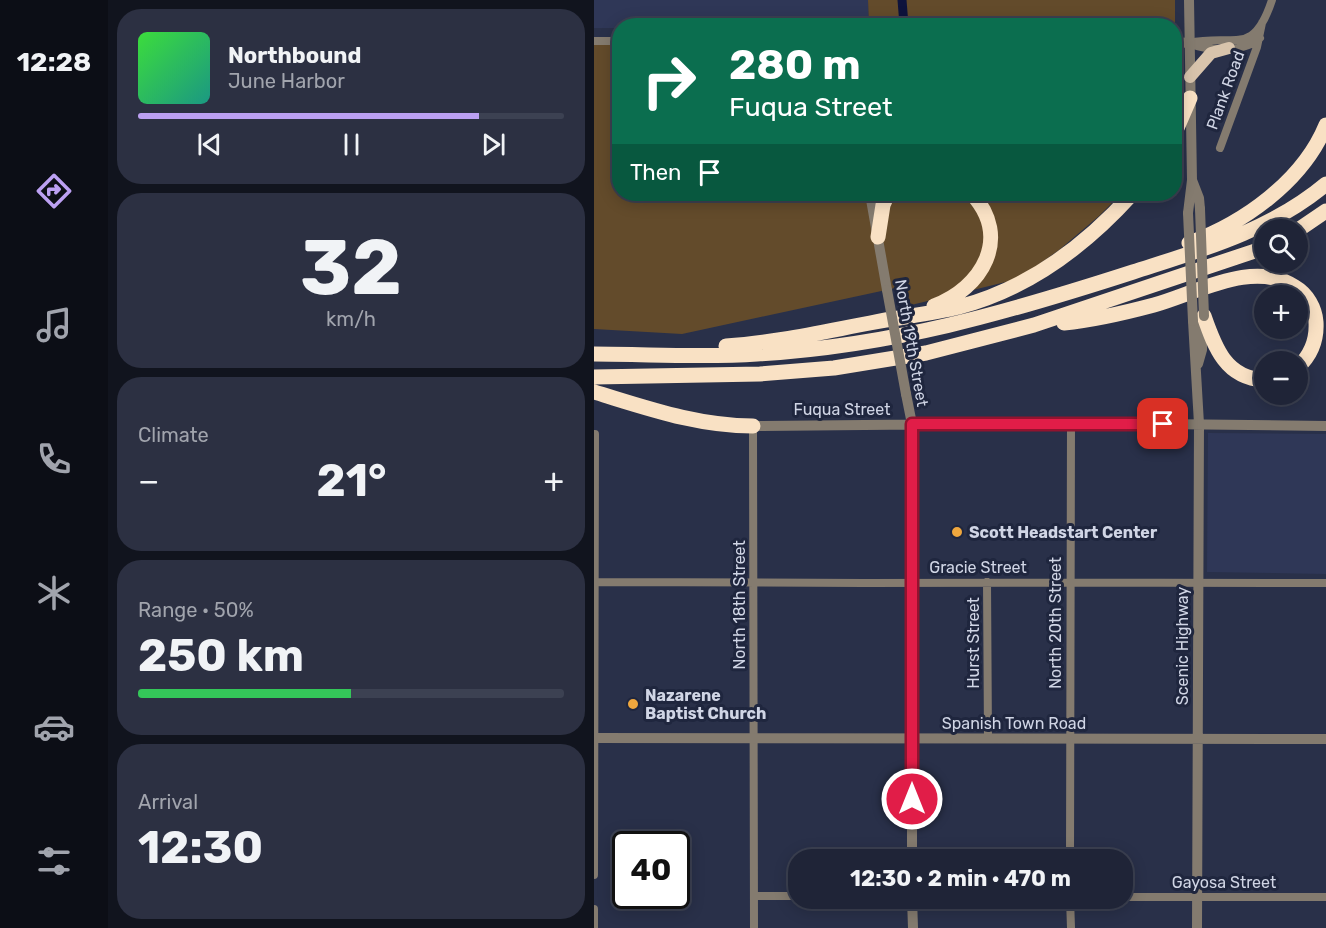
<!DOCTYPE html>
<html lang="en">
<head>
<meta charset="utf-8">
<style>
	:root { --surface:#1f2437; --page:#2c3042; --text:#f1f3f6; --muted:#a1a4ad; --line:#3c4152; --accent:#bca0f2 }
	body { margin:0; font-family:Rubik,sans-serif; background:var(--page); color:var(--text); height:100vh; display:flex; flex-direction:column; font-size:22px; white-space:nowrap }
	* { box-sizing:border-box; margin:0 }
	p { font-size:20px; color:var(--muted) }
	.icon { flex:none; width:33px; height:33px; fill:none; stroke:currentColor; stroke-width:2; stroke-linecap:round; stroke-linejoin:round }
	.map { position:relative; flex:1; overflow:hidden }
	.details { display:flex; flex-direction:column; gap:9px; padding:9px; background:#11141e; width:486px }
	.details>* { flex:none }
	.banner { position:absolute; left:18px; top:18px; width:570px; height:183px; border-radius:24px; box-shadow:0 3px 15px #0003,0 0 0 2px var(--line); background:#0b6e4f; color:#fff; overflow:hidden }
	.controls { position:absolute; left:660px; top:219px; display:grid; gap:12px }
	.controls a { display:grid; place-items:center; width:54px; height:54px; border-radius:50%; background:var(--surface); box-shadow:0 3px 15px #0003,0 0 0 2px var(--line); font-size:30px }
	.speed { position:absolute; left:18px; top:831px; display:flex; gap:12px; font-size:30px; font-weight:700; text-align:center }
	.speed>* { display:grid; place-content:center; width:78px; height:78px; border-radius:50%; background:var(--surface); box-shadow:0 3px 15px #0003,0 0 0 2px var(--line); line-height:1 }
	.speed .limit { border:3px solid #111; border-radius:9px; background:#fff; color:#111 }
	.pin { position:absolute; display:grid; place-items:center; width:51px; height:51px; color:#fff; margin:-26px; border-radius:12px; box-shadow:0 3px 9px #0006 }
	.me { position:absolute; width:66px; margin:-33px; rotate:0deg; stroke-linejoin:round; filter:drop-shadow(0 0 4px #0008) }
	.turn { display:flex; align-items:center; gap:21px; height:126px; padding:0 18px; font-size:27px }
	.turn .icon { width:78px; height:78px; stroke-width:2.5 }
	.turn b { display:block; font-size:42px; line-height:51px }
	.then { display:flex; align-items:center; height:57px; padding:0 18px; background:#0003; gap:12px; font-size:22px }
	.big { font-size:45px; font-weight:700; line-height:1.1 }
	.details .tile { flex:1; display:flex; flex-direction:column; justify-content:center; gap:9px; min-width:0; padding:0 21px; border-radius:24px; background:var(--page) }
	.details .dial { align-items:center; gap:0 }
	.dial b { font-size:78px; line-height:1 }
	.song { display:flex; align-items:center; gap:18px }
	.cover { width:72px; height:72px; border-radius:9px; background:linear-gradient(135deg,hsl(120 70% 55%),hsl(170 70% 35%)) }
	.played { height:6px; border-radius:3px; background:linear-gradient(90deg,var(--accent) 80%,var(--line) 80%) }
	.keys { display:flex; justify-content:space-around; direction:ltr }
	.heat { display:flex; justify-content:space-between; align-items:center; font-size:33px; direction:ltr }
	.charge { height:9px; border-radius:4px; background:linear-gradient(90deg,#34c759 50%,var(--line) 0) }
	.trip { position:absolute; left:194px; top:849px; width:345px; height:60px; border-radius:24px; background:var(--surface); box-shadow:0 3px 15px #0003,0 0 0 2px var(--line); font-weight:700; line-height:60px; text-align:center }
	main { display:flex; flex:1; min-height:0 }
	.tab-bar { display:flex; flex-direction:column; width:108px; justify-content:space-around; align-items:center; background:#0c0e16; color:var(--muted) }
	.tab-bar .icon { width:42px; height:42px }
	.tab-bar .on { color:var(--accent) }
	.tab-bar b { font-size:27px; color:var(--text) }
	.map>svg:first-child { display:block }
</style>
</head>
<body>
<main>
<nav class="tab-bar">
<b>12:28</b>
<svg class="icon on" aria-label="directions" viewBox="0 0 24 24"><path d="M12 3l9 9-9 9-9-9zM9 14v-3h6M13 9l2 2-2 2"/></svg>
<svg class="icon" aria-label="music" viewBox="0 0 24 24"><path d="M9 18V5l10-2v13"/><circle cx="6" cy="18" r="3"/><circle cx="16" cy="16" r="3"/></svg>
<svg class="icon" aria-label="phone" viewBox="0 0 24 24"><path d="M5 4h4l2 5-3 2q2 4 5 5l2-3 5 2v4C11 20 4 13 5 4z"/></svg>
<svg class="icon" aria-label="climate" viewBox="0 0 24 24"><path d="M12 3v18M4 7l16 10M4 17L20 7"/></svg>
<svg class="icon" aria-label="car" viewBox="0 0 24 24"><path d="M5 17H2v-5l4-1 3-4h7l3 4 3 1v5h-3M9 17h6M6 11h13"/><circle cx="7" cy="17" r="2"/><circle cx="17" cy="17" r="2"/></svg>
<svg class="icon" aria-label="filters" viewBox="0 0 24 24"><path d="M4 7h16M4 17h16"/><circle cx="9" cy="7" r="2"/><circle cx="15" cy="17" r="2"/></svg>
</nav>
<section class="details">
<div class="tile">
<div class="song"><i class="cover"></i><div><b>Northbound</b><p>June Harbor</p></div></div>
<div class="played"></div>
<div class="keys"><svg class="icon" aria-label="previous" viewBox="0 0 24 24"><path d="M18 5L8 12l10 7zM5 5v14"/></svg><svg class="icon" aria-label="pause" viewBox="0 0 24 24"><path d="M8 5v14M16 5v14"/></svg><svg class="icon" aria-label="next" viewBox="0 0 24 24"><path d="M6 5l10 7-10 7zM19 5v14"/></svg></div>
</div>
<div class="tile dial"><b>32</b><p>km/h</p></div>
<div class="tile"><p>Climate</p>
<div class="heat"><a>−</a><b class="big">21°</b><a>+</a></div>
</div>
<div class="tile"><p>Range · 50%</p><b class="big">250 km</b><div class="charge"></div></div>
<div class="tile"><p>Arrival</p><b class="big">12:30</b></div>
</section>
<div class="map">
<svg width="732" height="928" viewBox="0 0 732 928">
	<rect width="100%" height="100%" fill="#293049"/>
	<path fill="#2f3757" d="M0 0H274L275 24 26 26 25 28H0Z
		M614 433 732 434V574L613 572Z"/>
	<path fill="#634b2b" d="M274 0H581V104L580 26 275 25Z
		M0 45H25L26 194H527L505 216 465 250 424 279 309 307 306 287 88 334 0 329Z"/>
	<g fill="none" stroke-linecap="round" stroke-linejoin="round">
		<path stroke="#0e133c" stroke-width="9" d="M308 0 310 25"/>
		<path stroke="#847b6f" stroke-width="8" d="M0 41H26
			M595 43C641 33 659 58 678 0
			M595 43C613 51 651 53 666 38
			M626 148 663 47 668 23
			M159 426 160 928
			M0 582C244 584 488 582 732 583
			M393 582 394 739
			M476 860 477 423
			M0 875 1 434
			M160 896H204
			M528 897H732
			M476 898 477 928
			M0 909V928"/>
		<path stroke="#847b6f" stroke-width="10" d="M580 42 595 43
			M598 180 605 198 606 209
			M276 194 293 290
			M594 213 598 180 595 0
			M599 321 605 424 603 928
			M604 364 608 350 609 321
			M312 394 318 424V860
			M159 426 477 423 732 426
			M0 738 732 739
			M318 898 319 928"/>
		<path stroke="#d8c4ac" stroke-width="12" d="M596 77 617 53 635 48"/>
		<path stroke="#f9e1c4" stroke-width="15" d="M580 135 596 98
			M704 230 732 211
			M284 237 289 205 294 194
			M595 243C650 223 709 181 732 125
			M340 306C388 288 418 238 378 194
			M610 316C621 348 632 378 670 380
			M470 323C501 320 530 313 560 305 603 293 660 259 701 287 713 294 721 308 722 322 723 339 717 355 704 367
			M132 346C180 343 228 332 276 323 306 317 336 314 365 307 434 289 491 246 538 194
			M0 354C55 354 109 358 163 354 298 346 412 313 539 272 607 250 676 231 732 184
			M0 377 166 374 240 368 332 353 440 325 670 248
			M0 392C53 408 103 426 159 426"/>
		<path stroke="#847b6f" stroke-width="10" d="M606 209 610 316
			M594 213 599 321
			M293 290 312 394"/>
	</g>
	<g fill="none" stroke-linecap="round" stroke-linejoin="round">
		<g stroke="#92132f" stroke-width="15">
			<path id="route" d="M318 799V424H569"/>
		</g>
		<use href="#route" stroke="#e11d48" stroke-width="10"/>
	</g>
	<g fill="#efa73e" stroke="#1f263e" stroke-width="2">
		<circle cx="363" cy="532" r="6"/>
		<circle cx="39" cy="704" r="6"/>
	</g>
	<g text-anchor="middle" stroke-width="6" stroke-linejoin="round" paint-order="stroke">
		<g font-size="16" fill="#d0d5e5" stroke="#1f263e">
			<text transform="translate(631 90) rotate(-70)" y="6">Plank Road</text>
			<text transform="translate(318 343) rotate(80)" y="6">North 19th Street</text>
			<text x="248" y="415">Fuqua Street</text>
			<text x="384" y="573">Gracie Street</text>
			<text transform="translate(145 605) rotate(-90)" y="6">North 18th Street</text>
			<text transform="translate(461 623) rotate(-90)" y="6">North 20th Street</text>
			<text transform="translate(379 643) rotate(-90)" y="6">Hurst Street</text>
			<text transform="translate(588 646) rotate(-90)" y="6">Scenic Highway</text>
			<text x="420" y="729">Spanish Town Road</text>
			<text x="630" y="888">Gayosa Street</text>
		</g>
		<g font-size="16" font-weight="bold" fill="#d0d5e5" stroke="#1f263e" text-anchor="start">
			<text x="375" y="538">Scott Headstart Center</text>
			<text x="51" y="701">Nazarene<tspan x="51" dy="18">Baptist Church</tspan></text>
		</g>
	</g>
</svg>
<div class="controls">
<a><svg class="icon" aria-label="search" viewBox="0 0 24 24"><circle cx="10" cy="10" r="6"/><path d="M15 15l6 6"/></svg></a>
<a>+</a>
<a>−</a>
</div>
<div class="speed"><div class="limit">40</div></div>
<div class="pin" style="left:569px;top:424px;background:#d93025"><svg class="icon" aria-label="arrive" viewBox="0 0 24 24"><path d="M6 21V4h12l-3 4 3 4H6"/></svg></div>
<svg class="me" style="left:318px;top:799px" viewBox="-20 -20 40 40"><circle r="17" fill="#e11d48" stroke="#fff" stroke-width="3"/><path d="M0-11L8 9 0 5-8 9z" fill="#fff"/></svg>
<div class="trip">12:30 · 2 min · 470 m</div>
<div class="banner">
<div class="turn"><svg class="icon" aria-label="right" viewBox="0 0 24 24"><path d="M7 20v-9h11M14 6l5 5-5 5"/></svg><div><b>280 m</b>Fuqua Street</div></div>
<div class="then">Then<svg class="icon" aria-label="arrive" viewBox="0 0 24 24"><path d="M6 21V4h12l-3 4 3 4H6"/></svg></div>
</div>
</div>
</main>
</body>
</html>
